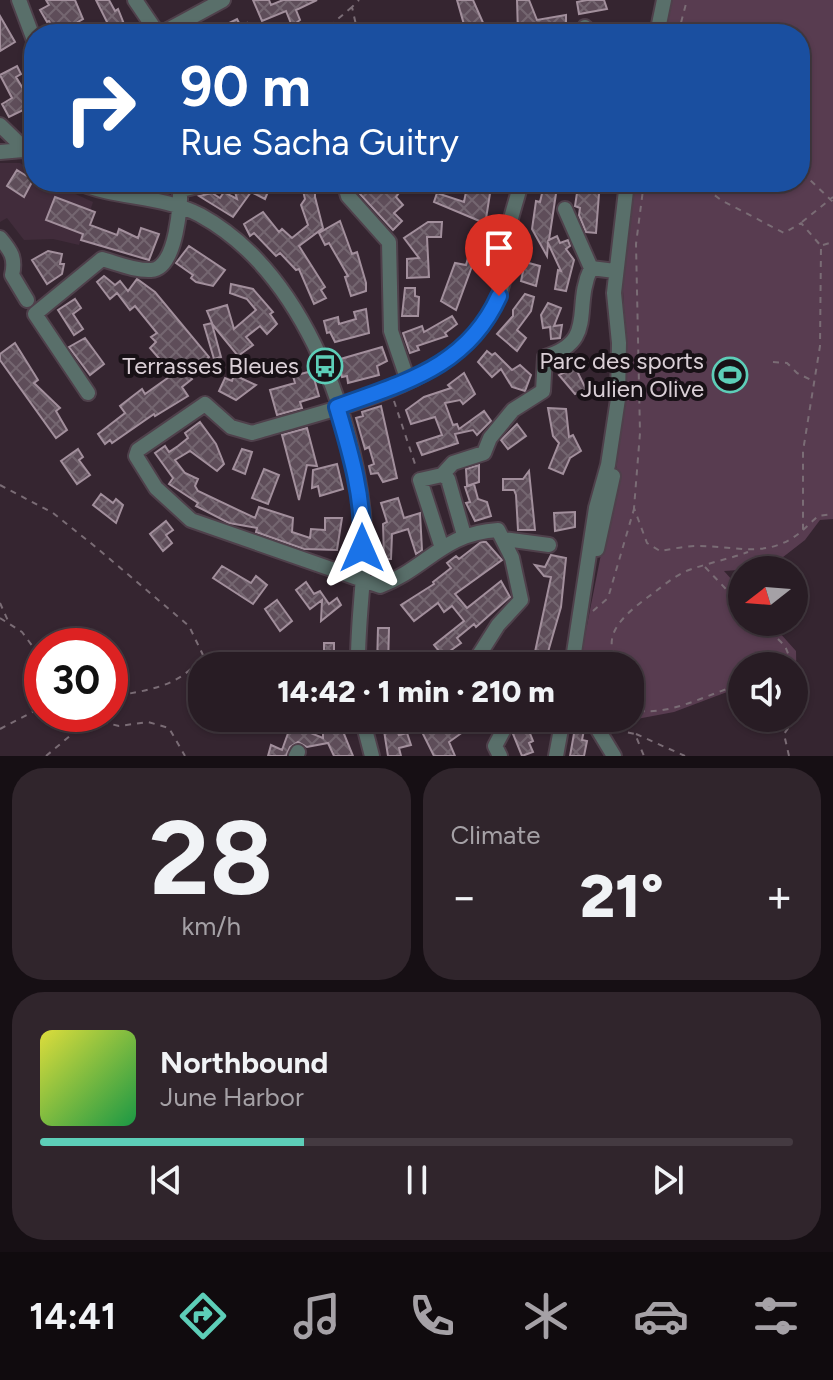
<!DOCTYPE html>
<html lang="en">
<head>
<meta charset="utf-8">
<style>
	:root { --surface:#281c24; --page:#30252c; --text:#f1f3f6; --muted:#a5a1a6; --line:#443a41; --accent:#5dceb8 }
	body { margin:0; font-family:Figtree,sans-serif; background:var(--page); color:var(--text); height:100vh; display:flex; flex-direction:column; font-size:30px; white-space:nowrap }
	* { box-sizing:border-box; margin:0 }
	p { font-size:26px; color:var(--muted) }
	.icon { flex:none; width:44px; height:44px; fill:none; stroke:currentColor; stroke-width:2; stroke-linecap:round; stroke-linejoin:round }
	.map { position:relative; height:756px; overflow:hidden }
	.details { display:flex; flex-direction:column; gap:12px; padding:12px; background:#160f14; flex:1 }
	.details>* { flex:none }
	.hud { position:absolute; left:24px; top:24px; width:786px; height:168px; border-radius:32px; box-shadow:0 2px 6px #0004,0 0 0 2px var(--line); background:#1a4fa0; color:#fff; overflow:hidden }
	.needle { width:52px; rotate:253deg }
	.tools { position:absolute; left:728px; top:556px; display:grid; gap:16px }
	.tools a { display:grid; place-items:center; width:80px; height:80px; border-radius:50%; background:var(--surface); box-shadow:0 2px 6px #0004,0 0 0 2px var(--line); font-size:40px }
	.speed { position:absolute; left:24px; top:628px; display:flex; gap:16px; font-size:40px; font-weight:700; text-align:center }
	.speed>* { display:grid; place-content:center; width:104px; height:104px; border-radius:50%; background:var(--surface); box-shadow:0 2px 6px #0004,0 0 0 2px var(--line); line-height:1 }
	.speed .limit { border:12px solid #d22; background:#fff; color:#111 }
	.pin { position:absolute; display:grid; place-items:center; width:68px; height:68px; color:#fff; margin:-82px -34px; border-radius:50% 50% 50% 0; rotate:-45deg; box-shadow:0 0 8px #0007 }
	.pin .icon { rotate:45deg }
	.me { position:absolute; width:88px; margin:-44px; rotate:0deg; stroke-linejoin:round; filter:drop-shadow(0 0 6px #0008) }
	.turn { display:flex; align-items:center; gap:28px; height:168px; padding:0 24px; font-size:36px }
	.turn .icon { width:104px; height:104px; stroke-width:2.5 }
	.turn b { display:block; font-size:56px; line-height:68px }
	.big { font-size:60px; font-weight:800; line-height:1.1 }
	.details .widget { flex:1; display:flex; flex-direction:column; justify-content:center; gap:12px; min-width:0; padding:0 28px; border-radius:32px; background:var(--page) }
	.details .dial { align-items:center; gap:0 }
	.dial b { font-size:104px; line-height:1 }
	.song { display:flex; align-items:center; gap:24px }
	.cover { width:96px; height:96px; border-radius:12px; background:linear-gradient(135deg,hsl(60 70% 55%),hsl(140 70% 35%)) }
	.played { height:8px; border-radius:4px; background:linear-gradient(90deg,var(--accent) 35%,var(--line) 35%) }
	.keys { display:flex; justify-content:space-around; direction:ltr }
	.heat { display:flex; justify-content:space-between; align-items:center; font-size:44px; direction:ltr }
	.details .tiles { flex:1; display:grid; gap:12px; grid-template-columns:1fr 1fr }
	.widget:last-child { grid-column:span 2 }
	.trip { position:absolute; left:188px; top:652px; width:456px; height:80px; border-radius:32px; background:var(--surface); box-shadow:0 2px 6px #0004,0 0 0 2px var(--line); font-weight:800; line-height:80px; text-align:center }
	.tabs { display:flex; height:128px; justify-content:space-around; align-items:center; background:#100b0e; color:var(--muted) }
	.tabs .icon { width:56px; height:56px }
	.tabs .current { color:var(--accent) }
	.tabs b { font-size:36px; color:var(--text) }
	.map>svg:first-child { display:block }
</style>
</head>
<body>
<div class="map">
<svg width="833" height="756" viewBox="0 0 833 756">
	<defs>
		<pattern id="building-cross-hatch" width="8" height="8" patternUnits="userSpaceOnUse" patternTransform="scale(2)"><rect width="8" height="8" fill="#5e4d59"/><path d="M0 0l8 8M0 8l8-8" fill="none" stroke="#746670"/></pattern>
	</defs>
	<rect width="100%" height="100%" fill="#352530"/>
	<path fill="#412c3b" d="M0 163H20L34 172V182H49L93 202 79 245 53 239 24 240 7 218 0 222Z"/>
	<path fill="#583c50" d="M671 0H833V519L820 520 805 540 769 568 724 571 742 591V622H770L796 651 797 698H794V666H742V693L727 692 674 712 605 725 601 718H630V666H579L614 488 625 395 627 361 621 257 633 182H800V34H664Z"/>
	<path fill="url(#building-cross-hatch)" stroke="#a28f9c" stroke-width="2" d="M46 0H75L83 19 69 27 72 34H56L49 21 47 22 40 10 49 5Z
		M96 0H109L115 11 118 9 128 34H113Z
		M253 0H269L271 5 283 0H317L296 10 300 20 292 26 286 11 262 21Z
		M457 0H473L488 34H471L469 27 465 28Z
		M517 0H529L537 20 566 15V29L557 34H518Z
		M587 0H604L607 9 579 14 577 2Z
		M0 16 15 42 0 51Z
		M237 19 241 27 247 23 252 34H228L225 25Z
		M17 66 21 74 16 77 28 97 34 93V126L23 110 9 117 2 104 12 98 0 75Z
		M17 170 33 180 24 197 7 186Z
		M249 182H272L265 199 251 192 233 217 199 196 212 193 220 198 224 192 237 199 234 188Z
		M301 182H315V197L323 228 299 246 325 287 321 290 326 298 314 304 299 269 296 270 280 253 276 256 254 233 250 236 244 224 263 212 279 232 282 229 292 238 308 225 301 205 305 199Z
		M355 182H407L396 197 403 205 394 213 402 221 393 230 359 193Z
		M468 182 491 187 486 219 482 222 434 202 437 193 464 202Z
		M568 182H586L599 194 596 233 586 232 579 215 580 208 575 206 577 193Z
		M544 185 557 187 549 240 557 236 560 243 568 240 570 246 566 249 574 260 566 291 555 289 558 270 561 271 548 243 547 256 532 229 536 201 540 202Z
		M55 197 95 212 90 225 117 235 119 229 138 238 141 228 159 234 149 260 81 240 83 234 46 220Z
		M340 221 352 254 357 252 366 283V291L351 296 345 277 348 276 329 243 325 245 319 233Z
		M428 222H442L441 237H427L429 277 407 278V259L419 258 404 238Z
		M474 237 489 239 488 257 475 258 456 310 441 301 455 263 466 265Z
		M189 246 225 270 213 286 196 282 191 278 193 275 176 263Z
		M48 251 62 254 60 264H64L62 274 47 284 32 260Z
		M525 262 540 266 536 286 521 281Z
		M104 276 115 285 120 281 128 291 137 279 155 292 209 357 188 374 192 379 182 387 188 396 155 416 154 414 112 443 110 440 105 444 98 434 125 413 120 406 142 389 145 394 169 377 167 374 170 371 150 348 156 342 151 337 157 333 135 306 130 310 117 293 110 299 97 282Z
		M231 284 253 289 273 312 270 314 277 324 267 334 260 326 246 337 253 345 238 356 212 324 221 357 214 359 204 325 212 323 207 311 227 305 234 329 256 310 247 299 230 293Z
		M405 288H415V296L419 297 418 316H402Z
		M525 294 534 297 531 311 517 330 526 338 517 351 497 334 513 316V310Z
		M75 299 81 308 73 314 83 329 74 335 58 310Z
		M548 303 561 308 554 326 562 325 560 338 551 339 550 327 543 328 541 315Z
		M366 309 369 333 335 342 330 332 327 333 324 321 338 317 339 324 356 319 354 312Z
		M452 316 457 324 445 333 447 336 417 346 419 350 410 353 403 333 422 326 424 332Z
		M85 338 104 364 90 375 69 347Z
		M15 343 38 380 34 383 60 408 56 411 67 430 56 438 0 360V354Z
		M382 347 387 361 377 366 379 375 348 383 347 376 342 377 337 360Z
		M487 351 492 355 495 353 512 370 520 365 531 375 525 391 512 387 501 369 492 377 478 362Z
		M575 367 586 389 575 394 559 375Z
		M312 371 319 396 300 402 302 408 277 415 270 390 295 383 293 376Z
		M464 373 475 394 463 404 460 400 445 403 453 425 457 424 459 429 484 411 491 421 477 435 473 430 455 434 458 443 422 455 417 443 442 435 435 417 411 424 406 410 424 397 451 388 448 385Z
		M234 375 256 385 236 400 219 391 225 378 232 381Z
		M381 406 397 478 383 482 378 473 371 474 369 466 374 464 369 447 365 449 356 418 363 416 362 412Z
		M548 408 566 409 569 437 573 435 581 451 570 458 563 474 549 468 559 443 553 436Z
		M200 422 216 444 224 464 217 471 190 451 175 460 185 473 198 479 195 486 198 491 255 518 259 507 293 518 292 532 310 538 311 529 325 530V518H342L337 550 304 549 256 532 257 528 229 523 196 506 198 503 169 484 173 478 155 453 165 446 169 452 178 446 188 438 185 433Z
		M517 424 526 436 508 449 501 440Z
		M307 428 317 466 307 465 299 500 282 435Z
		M78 449 83 457 79 460 90 475 77 484 61 461Z
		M242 449 252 452 245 474 233 469Z
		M337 464 343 489 320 496 318 486 312 488 313 470Z
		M479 465V482L467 486 466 469Z
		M264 469 279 475 268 504 252 498Z
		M529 471 535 530H518L516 495 514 490H503V479H523Z
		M474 484 478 499 487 502 491 516 475 521 466 503 470 502 465 487Z
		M101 494 113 503 116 499 123 505 116 523 93 505Z
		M398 498 404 518 420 513 422 550 416 554 408 529 392 534 391 559H384L383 524 387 522 381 503Z
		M575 512V527L555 531 554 513Z
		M166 521 173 530 166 535 172 543 163 551 150 534Z
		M481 542H486L502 560 455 594 467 608 501 581 510 597 476 627 474 624 457 638 461 643 443 656 434 645 464 621 452 606 444 612 438 603 414 621 401 605 434 584 433 582 451 568 447 563 456 556 459 559Z
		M551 555 566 558 561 607 546 659 562 662V666H532L551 577 544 576 535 565 545 567Z
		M222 566 251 583 256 576 267 585 253 604 213 578Z
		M306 582 314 594 320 591 329 604 337 598 341 605 321 621 322 600 310 609 296 590Z
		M277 600 292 621 280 631 265 609Z
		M378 628H389L388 666H377Z
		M324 643H334V661L302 660 303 651H324Z
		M497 652 524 666H491Z
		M323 718H338V730L342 729 353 756H334L328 743 307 747 298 742 290 747 286 756H268L271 745 282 750 291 725 323 738Z
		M382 718H394L399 735 407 733 411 745 399 748 401 756H388Z
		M456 718H471L474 724 449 742 455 756H434L422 732 435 725 439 732Z
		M527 726 533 741 529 743 533 752 522 756 513 734Z
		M575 728 584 730 582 740 587 741 584 756H570Z"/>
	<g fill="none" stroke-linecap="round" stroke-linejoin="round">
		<g stroke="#4f404b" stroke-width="18">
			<path id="minor" d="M19 0 34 40
				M135 0 156 31H166L223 0
				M585 27 587 34
				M657 34 664 0
				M0 125 34 158
				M0 152 23 150
				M77 182C116 199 161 195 200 215 299 269 352 408 363 514 368 564 357 616 358 666
				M344 182 348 196 389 242 391 331 408 381
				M457 185 458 182
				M181 190 215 182
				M565 209 591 268 615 271
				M0 238C11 251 16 258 12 275L27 300
				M88 393 35 314 102 259C117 263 135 271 151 270 177 269 181 202 180 182
				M442 475 453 463 484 453 490 438 513 410 543 391 545 357C598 341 572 308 591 268
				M504 539 549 545
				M442 548 420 480 442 475 448 479 464 535
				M597 549 613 476
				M472 666 498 625 521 600 512 558 498 530C443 533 427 568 380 586L191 520 156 488 136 456 138 450 205 404 231 427 252 433C333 408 467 384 499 295 508 271 505 248 510 223 513 209 518 196 521 182
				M572 666 596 508 608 465 618 399 619 343 614 293 627 182
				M362 718 372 756
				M591 718 614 756
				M296 756 298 752
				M500 756 495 746 510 718
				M556 756 563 718"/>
		</g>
		<path stroke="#7a6c75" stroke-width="2" stroke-dasharray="6 6" stroke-linecap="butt" d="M320 34 352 7
			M358 34 352 7 359 0
			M678 34 687 0
			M800 180 808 178 833 202
			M644 182 636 244 640 433 634 508 647 543 660 551C672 549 685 546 698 546 737 546 769 560 803 530V451L820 346 821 246 801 223 784 233 721 200 697 182
			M778 182H789
			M802 222 833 197
			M823 245 833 242
			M773 362 787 363 797 373 813 381
			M394 401 416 467
			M0 485 53 513 92 544 189 626 203 655C180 688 147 690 110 697
			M803 530 818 516 833 514
			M705 567 742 606
			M0 603 9 623
			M593 611 608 598 634 509
			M0 618 22 632 42 659
			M761 622 785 646 793 666
			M621 666C597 637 624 615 648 597 661 588 673 576 689 570 708 563 729 559 748 552
			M794 667V683
			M630 673V683
			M630 692 632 709C666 719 709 693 742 684
			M609 718 626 732 635 734 644 756
			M90 719 119 726 148 722 169 728 185 756
			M0 729 42 707
			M636 734 685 756
			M46 756 90 719V714
			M789 756 784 734 800 711 794 691"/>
		<use href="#minor" stroke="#596f6a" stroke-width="14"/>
	</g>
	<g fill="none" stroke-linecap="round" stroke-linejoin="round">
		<g stroke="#114b97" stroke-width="20">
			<path id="route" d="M362 548C364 498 351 454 337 407 405 382 467 367 499 296"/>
		</g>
		<use href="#route" stroke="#1a73e8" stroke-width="14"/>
	</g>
	<defs>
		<g id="bus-ring" transform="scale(1.8)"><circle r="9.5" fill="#181116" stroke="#5dceb8" stroke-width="1.5"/><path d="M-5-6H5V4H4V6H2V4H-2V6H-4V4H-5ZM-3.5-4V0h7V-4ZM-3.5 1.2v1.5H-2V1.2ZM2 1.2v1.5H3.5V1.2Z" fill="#5dceb8"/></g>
		<g id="stadium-ring" transform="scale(1.8)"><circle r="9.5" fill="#181116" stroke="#5dceb8" stroke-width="1.5"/><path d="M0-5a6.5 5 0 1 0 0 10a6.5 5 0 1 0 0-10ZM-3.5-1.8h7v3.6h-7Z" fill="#5dceb8"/></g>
	</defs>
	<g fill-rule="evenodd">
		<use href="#bus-ring" x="325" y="366"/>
		<use href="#stadium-ring" x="730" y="375"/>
	</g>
	<g text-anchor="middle" stroke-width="8" stroke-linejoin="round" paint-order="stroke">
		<g font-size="24" fill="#dacfd6" stroke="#181116" text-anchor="end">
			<text x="704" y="369">Parc des sports<tspan x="704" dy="28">Julien Olive</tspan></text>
			<text x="299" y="374">Terrasses Bleues</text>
		</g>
	</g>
</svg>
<div class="tools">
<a><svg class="needle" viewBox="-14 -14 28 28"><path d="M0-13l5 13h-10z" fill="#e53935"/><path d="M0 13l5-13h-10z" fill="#a5a1a6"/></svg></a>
<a><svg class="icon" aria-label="sound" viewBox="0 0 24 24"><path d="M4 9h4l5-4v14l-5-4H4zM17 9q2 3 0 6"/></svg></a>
</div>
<div class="speed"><div class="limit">30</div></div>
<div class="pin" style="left:499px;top:296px;background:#d93025"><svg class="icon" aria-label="arrive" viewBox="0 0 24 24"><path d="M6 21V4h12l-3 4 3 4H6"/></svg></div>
<svg class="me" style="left:362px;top:548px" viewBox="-20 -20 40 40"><path d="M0-17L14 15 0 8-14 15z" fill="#1a73e8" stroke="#fff" stroke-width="4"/></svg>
<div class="trip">14:42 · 1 min · 210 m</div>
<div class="hud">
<div class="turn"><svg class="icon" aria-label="right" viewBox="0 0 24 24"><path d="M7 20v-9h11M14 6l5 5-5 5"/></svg><div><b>90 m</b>Rue Sacha Guitry</div></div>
</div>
</div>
<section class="details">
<div class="tiles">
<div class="widget dial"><b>28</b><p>km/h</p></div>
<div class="widget"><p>Climate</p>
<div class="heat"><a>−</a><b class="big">21°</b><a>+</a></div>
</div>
<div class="widget">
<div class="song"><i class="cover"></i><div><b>Northbound</b><p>June Harbor</p></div></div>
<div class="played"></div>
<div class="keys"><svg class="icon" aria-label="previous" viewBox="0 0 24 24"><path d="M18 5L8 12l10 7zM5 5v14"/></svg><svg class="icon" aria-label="pause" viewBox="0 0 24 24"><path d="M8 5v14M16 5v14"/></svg><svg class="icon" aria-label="next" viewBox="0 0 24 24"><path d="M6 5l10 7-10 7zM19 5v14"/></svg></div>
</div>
</div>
</section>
<nav class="tabs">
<b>14:41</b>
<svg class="icon current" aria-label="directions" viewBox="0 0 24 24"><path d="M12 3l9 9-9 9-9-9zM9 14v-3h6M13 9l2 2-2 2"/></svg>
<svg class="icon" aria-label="music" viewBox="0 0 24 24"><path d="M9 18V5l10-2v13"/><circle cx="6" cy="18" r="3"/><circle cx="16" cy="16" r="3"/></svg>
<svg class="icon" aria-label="phone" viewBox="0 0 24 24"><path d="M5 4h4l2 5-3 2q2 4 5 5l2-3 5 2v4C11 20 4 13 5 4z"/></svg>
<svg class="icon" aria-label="climate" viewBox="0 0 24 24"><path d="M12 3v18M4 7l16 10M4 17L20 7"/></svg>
<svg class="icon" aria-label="car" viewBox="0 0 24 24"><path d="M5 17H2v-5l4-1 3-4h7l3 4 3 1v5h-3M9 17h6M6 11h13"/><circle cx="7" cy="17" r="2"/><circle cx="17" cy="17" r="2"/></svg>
<svg class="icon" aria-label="filters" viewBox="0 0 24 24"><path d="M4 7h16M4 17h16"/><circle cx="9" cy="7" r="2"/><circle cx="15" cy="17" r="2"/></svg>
</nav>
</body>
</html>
